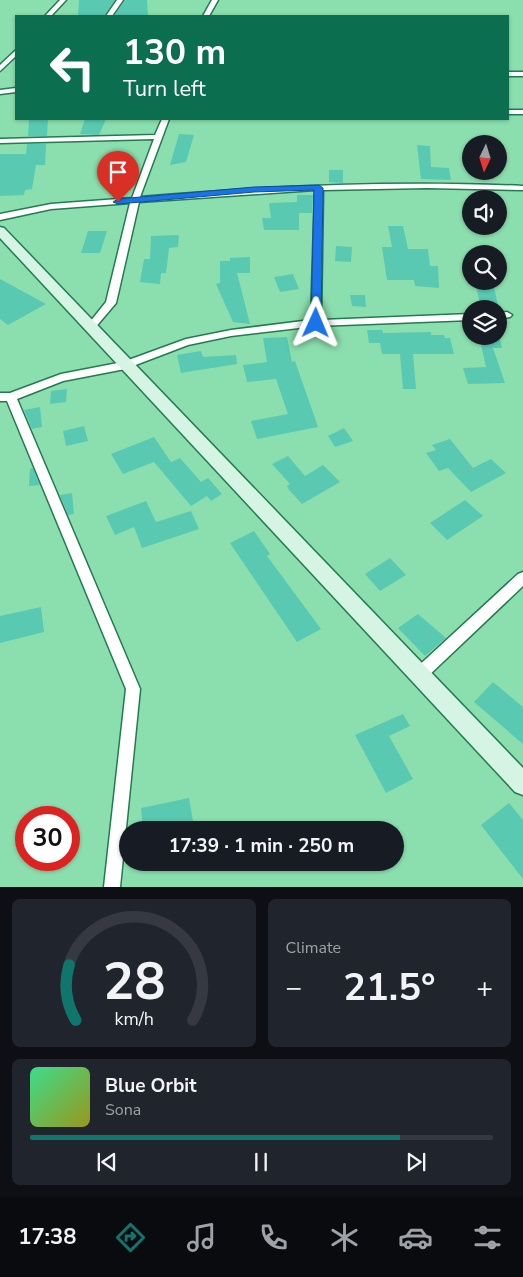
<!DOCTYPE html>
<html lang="en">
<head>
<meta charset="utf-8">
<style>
	:root { --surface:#171b24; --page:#20242c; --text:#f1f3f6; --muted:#9ea1a6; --line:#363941; --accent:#0f766e }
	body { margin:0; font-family:"Nunito Sans",sans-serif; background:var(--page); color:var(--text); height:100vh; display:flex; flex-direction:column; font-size:19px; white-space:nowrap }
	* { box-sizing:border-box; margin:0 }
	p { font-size:16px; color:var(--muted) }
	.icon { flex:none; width:28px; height:28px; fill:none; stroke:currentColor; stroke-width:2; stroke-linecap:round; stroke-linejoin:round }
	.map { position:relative; height:887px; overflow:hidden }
	.panel { display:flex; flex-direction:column; gap:12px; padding:12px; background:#0d0f14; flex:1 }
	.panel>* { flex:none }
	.guide { position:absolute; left:15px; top:15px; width:494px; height:105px; border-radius:0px; box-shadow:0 1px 4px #0004; background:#0b6e4f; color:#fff; overflow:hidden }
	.needle { width:32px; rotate:184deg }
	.tools { position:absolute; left:462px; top:135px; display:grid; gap:10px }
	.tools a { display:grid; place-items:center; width:45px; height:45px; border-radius:50%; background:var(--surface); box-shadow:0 1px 4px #0004; font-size:25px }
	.speed { position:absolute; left:15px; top:806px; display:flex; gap:10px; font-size:25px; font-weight:700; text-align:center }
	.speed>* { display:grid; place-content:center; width:65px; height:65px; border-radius:50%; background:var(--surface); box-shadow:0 1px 4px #0004; line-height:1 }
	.speed .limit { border:8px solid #d22; background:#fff; color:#111 }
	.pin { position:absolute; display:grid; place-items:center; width:42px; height:42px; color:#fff; margin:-51px -21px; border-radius:50% 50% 50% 0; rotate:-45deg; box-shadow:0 0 5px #0007 }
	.pin .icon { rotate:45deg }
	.me { position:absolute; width:55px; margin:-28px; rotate:1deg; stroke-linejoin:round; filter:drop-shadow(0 0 4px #0008) }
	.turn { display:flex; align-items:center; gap:18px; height:105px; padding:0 25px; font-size:22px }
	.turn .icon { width:65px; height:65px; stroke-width:2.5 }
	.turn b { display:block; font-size:35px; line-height:42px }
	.big { font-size:38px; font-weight:700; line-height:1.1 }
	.panel .card { flex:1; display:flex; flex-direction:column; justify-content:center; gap:8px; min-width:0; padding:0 18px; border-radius:8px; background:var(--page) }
	.panel .dial { align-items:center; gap:0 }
	.dial svg { height:130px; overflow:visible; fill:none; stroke:var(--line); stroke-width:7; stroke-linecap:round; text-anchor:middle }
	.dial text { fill:var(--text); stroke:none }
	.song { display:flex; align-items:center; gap:15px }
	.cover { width:60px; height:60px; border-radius:8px; background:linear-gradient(135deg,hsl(150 70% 55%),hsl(60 70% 35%)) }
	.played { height:5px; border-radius:2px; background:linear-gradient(90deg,var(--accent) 80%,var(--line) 80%) }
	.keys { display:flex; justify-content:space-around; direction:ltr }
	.heat { display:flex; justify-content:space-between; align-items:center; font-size:28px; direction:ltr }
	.panel .tiles { flex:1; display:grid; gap:12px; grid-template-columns:1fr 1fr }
	.card:last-child { grid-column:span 2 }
	.trip { position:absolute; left:119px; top:821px; width:285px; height:50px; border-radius:25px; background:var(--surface); box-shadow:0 1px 4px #0004; font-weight:700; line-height:50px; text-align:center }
	.menu { display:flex; height:80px; justify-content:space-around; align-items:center; background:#090b0e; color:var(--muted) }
	.menu .icon { width:35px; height:35px }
	.menu .active { color:var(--accent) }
	.menu b { font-size:22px; color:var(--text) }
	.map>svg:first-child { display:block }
</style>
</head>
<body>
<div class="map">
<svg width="523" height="887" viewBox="0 0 523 887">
	<rect width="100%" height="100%" fill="#8bdfae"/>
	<path fill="#59c9b2" d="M79 0H115L104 16H78Z
		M125 0H147L148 16H114Z
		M29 119H48L47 136H28Z
		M85 119H106L99 135 80 134Z
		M179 134 194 135 186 162 170 165Z
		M27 144H46L45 165H36L32 189 25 190 24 195 0 196V154H26Z
		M417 145 430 146 431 167 449 168 451 180 421 179Z
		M329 170H343V183L329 182Z
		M297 195H313L312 213H299V230H264L262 218H271L269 203 297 202Z
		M388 226H403L408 249H428L430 266H438L439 288 415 286 414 280H387L382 247H392Z
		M88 231H107L100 253H81Z
		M179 235 178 247 169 248 166 273H161L160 284 140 282 144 259H150L151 236Z
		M336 246 352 247 351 262 335 261Z
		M250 257V273H237L250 324 233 322 216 284 220 283V261H230V258Z
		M293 274 299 289 280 292 274 277Z
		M0 279 46 304 8 325 0 319Z
		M476 286 494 287 498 305 480 304Z
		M350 295H365L366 307 352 306Z
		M367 330H382L383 333 431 332V335H444L445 338H450L454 354H413L416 389H403L400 354H382L380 343H369Z
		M479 336H499L502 348H493L505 383 468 384 463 368 486 367Z
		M287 337 292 362 295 361 318 427 257 439 251 421 288 414 276 379 247 382 243 365 267 362 263 338Z
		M201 351 203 357 236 355 237 364 181 373 177 355Z
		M67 389 66 402 50 404 51 391Z
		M40 407 42 427 32 429 24 410Z
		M84 426 88 441 66 446 63 431Z
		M344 428 353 441 335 447 328 436Z
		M154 437 171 462 180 458 201 482 208 478 222 494 211 501 207 496 191 506 154 462 123 474 111 454Z
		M450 439 473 468 491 459 506 473 471 492 448 468 439 471 426 453 436 450 432 445Z
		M288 456 305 476 323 465 340 482 302 504 289 490 287 486 290 484 272 464Z
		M33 468 40 485 29 486 30 469Z
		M72 493 74 514 68 515 60 495Z
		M465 500 483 516 447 540 430 523Z
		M146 501 156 522 191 511 199 529 142 548 134 527 115 535 106 516Z
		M254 531 270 554 267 556 321 629 297 642 230 543Z
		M390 558 406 575 380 591 365 574Z
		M41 607 44 632 0 643V616Z
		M418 614 446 638 425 656 398 628Z
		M493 682 523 707V744L474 702Z
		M403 714 410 726 389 736 413 779 386 793 355 735Z
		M189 798 193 821 185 823 186 830H143L141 808Z
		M509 803 523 820V879L481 825Z"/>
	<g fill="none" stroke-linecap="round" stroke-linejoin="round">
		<g stroke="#237b50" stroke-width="3">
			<path id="minor" d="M60 0H66L51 16H45Z
				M117 0H123L112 16H106Z
				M212 0H218L209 16H203Z
				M16 50V56L0 71V65Z
				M508 72H523V76H508Z
				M16 88V92L0 94V90Z
				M508 110H523V114H508Z
				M162 119H169L140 197C268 186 395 180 523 186V190L427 188 323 190 321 320 471 314V320L316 326 231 336 188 345 125 369 63 381 17 399 140 689 120 887H104L126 689 7 401H0V393H10L61 374 123 362 186 339 231 330 311 320 315 190 139 202 116 303 94 329 91 330 86 327 106 302 130 203 51 209 0 220V214L51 204 132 198 154 139 0 143V139L155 135Z
				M507 312 512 315 510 317 499 319V313Z
				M523 572V586L424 680 419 682 414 680 412 675 414 670 518 574Z"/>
		</g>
		<g stroke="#237b50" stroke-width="3">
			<path id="secondary" d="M0 227 4 228 523 768V795L515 792 0 238Z"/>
		</g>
		<use href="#minor" fill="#fff" fill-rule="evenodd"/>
		<use href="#secondary" fill="#d5f4e3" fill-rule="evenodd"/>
	</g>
	<path fill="#1a73e8" stroke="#114b97" d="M319 185 323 188 321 323 316 326 311 323 314 190 254 192 118 204 113 202 118 199 254 187Z"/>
</svg>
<div class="tools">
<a><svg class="needle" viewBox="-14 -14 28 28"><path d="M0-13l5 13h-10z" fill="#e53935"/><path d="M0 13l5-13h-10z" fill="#9ea1a6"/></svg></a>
<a><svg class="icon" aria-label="sound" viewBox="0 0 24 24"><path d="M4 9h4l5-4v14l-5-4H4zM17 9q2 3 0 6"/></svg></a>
<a><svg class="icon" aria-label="search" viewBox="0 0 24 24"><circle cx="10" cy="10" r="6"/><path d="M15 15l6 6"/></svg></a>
<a><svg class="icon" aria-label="layers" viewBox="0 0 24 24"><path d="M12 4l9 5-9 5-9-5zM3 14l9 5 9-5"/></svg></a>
</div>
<div class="speed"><div class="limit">30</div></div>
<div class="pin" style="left:118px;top:202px;background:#d93025"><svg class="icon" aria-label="arrive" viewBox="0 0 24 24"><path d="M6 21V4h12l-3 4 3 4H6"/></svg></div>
<svg class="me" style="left:316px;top:323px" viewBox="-20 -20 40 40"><path d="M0-17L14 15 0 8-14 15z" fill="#1a73e8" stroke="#fff" stroke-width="4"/></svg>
<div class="trip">17:39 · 1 min · 250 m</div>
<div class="guide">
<div class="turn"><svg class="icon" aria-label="left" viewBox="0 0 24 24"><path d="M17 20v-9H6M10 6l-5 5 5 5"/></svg><div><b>130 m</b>Turn left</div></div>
</div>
</div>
<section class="panel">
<div class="tiles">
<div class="card dial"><svg viewBox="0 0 100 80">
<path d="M14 69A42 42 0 1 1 86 69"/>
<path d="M14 69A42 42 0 0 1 10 35" stroke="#0f766e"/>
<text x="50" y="56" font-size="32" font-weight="700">28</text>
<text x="50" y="72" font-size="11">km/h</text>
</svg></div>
<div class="card"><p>Climate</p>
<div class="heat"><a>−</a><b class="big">21.5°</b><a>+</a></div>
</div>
<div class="card">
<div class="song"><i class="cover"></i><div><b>Blue Orbit</b><p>Sona</p></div></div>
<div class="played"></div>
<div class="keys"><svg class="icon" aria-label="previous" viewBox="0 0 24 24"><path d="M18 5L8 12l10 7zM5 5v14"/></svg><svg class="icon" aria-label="pause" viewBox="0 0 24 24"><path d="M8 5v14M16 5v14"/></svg><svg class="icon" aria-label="next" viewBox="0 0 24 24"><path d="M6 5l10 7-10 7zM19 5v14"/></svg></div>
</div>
</div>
</section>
<nav class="menu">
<b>17:38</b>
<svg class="icon active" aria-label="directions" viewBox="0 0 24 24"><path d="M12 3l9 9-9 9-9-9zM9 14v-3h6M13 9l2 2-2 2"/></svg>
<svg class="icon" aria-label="music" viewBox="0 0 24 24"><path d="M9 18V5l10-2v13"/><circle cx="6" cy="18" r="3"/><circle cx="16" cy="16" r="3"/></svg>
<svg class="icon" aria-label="phone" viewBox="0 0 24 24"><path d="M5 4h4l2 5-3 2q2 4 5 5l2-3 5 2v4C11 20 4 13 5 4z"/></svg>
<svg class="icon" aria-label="climate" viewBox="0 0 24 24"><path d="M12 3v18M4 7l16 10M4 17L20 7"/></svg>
<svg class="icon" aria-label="car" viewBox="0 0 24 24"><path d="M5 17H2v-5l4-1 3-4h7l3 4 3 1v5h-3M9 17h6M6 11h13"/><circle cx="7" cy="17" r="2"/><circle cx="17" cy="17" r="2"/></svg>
<svg class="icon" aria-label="filters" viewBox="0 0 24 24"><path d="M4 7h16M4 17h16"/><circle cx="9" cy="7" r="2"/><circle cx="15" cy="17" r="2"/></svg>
</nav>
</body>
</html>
